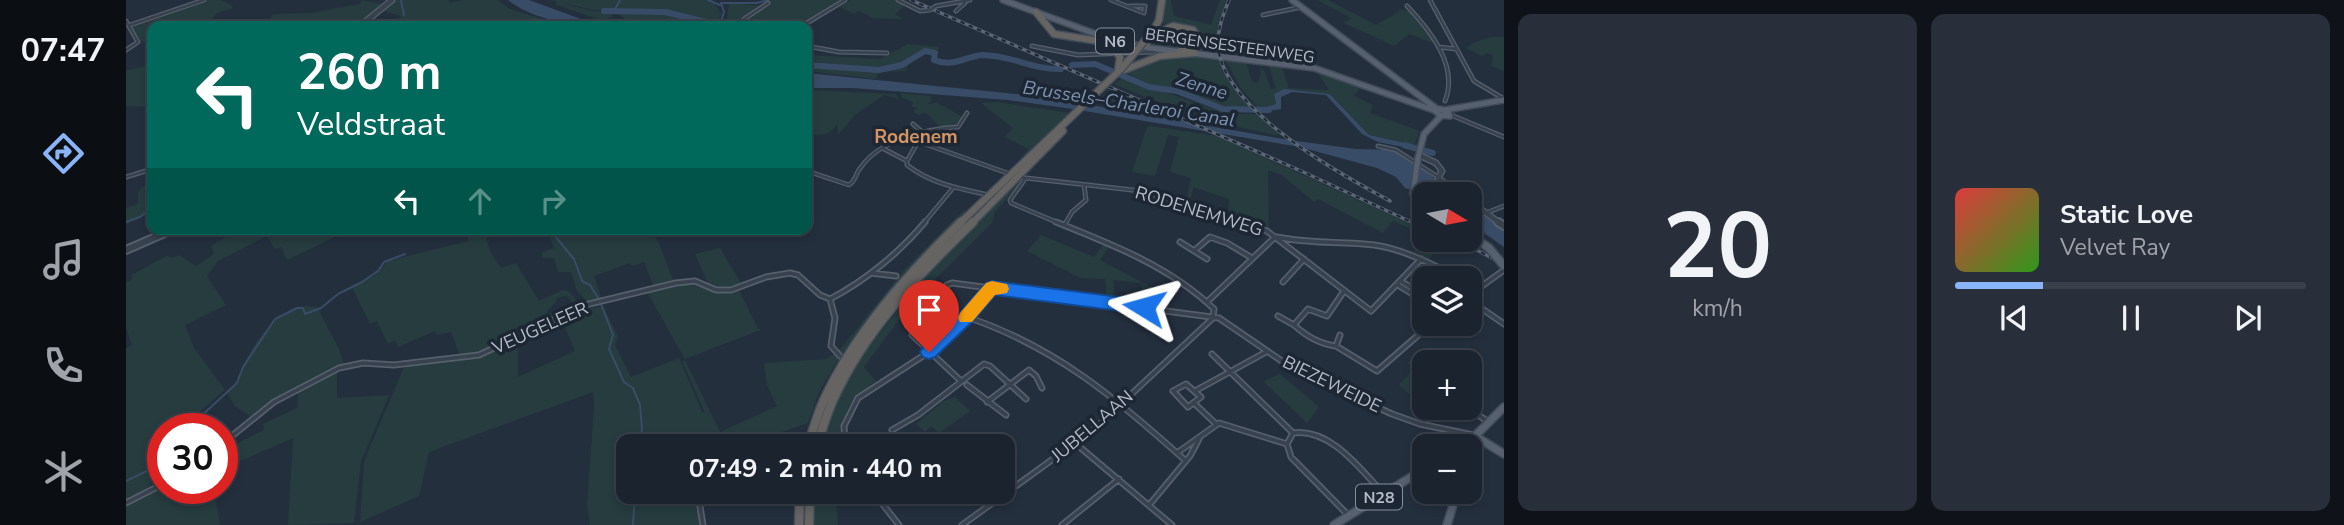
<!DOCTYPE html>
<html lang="en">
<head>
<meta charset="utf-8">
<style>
	:root { --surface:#1b232e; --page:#282f3a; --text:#f1f3f6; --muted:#a0a4aa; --line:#39404a; --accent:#8ab4f8 }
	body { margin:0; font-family:"Nunito Sans",sans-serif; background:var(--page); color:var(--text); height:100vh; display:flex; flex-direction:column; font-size:26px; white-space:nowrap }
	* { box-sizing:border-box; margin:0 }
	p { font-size:23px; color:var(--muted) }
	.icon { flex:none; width:38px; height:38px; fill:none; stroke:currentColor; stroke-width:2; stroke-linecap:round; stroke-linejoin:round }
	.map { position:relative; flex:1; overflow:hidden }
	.panel { display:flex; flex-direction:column; gap:14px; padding:14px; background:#0f1319; width:840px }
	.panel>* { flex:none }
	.top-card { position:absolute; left:21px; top:21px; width:665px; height:214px; border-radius:14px; box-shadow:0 4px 10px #0003,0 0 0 2px var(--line); background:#00695c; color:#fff; overflow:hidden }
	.needle { width:46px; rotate:100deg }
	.buttons { position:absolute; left:1286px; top:182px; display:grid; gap:14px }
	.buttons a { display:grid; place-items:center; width:70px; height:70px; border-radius:14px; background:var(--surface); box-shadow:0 4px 10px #0003,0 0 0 2px var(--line); font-size:35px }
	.speed { position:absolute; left:21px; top:413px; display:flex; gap:14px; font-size:35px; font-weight:700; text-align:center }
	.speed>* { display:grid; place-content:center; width:91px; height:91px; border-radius:50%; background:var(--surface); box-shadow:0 4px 10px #0003,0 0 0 2px var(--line); line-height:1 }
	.speed .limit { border:10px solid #d22; background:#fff; color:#111 }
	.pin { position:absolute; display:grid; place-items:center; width:60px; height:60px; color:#fff; margin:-72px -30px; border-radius:50% 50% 50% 0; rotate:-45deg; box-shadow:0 0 7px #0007 }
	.pin .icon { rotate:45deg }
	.me { position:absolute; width:77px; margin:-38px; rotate:278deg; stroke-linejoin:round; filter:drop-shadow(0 0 5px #0008) }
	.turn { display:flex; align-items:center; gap:24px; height:147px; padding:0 35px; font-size:32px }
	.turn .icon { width:91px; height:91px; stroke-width:2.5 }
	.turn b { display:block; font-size:49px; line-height:60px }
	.lanes { display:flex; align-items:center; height:66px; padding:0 35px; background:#0003; justify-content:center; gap:35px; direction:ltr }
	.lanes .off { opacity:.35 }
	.panel .tile { flex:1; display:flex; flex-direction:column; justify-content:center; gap:10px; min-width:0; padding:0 24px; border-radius:14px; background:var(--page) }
	.panel .dial { align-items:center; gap:0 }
	.dial b { font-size:91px; line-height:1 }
	.song { display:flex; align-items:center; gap:21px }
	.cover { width:84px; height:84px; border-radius:10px; background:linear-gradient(135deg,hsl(0 70% 55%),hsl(110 70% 35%)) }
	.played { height:7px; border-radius:4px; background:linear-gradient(90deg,var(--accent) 25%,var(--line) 25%) }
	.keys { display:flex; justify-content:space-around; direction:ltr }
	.panel .tiles { flex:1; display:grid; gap:14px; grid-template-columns:repeat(2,1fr) }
	.trip { position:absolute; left:490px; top:434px; width:399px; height:70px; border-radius:14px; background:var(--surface); box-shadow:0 4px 10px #0003,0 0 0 2px var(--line); font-weight:700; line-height:70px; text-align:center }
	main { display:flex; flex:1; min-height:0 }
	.tabs { display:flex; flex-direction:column; width:126px; justify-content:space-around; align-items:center; background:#0b0e12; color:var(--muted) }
	.tabs .icon { width:49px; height:49px }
	.tabs .current { color:var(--accent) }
	.tabs b { font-size:32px; color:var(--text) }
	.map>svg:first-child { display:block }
</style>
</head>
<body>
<main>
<nav class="tabs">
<b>07:47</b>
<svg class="icon current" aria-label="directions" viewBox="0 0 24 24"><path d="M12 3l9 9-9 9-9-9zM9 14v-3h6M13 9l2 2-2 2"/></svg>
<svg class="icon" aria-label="music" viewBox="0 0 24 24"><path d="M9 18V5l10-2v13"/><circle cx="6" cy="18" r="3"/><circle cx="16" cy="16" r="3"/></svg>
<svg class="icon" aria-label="phone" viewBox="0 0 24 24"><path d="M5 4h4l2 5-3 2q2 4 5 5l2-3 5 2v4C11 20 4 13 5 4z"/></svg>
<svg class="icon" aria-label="climate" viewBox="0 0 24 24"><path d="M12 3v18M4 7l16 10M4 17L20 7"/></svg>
</nav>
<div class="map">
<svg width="1378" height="525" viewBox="0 0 1378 525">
	<rect width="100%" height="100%" fill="#242f3e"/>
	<path fill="#263c3f" d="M82 0H94L106 5 107 9C90 11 91 13 81 26H26V41L17 43 7 30V26Z
		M235 0 257 4 231 26H139L147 14 185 13 234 4Z
		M268 0H322L325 3 337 0H372L384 9 439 26H237L248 20 265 23 276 16 253 10Z
		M419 0H585L596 14 591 22 524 9 468 10 432 2 466 11 485 12 486 17 477 21 431 5 429 4 431 1Z
		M645 0H717L674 26H605L600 24 603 3 638 6 635 9 641 7 644 3 642 2Z
		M725 0H769L779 5 769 15 778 19 747 18 733 11 728 14 714 7Z
		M1039 0H1045L1048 16 1085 25 1094 0H1101L1091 26V53L1075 51 1079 40 1073 31 1036 23Z
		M1191 0H1202L1250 25 1274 11 1272 9C1289 9 1302 29 1309 44L1283 34 1268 46 1218 23 1225 18Z
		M509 11 549 15 592 26H508L493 14Z
		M1045 27 1063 30 1073 40 1072 43 1057 49 1025 46 1033 34Z
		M1365 37H1378V71L1365 66 1367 56 1361 53 1356 56 1340 48 1349 42Z
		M782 44 813 47 812 52C796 53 785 55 780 71L753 72 750 79 681 71V65L741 71 737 67 681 61V55L754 59Z
		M1072 55 1093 58 1104 82 1128 110 1087 106 1046 89 1024 86 1001 73 1031 58Z
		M1099 59 1120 61 1126 81 1130 83 1133 81 1135 68 1138 70 1145 89H1150L1142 64 1155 65 1163 88 1203 90 1190 70 1235 87 1228 96 1247 105 1244 113 1294 131 1288 145 1243 135 1205 94 1160 90 1149 99 1150 105 1134 109 1116 90Z
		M26 64V107L0 106V71Z
		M997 77 1084 108 1107 114H1132L1155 134 1149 135 1088 122 1064 108 1060 111 1069 118 988 84Z
		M681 90 770 94 773 99 758 95 729 115 712 135 711 124C705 135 693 137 681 133Z
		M983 90 1049 117V118L968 103Z
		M774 93 805 96V101L801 105 810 102 837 117 829 127 815 128 800 113 792 115 787 111 792 108 786 107 787 102 776 98Z
		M870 102 945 113 887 167 903 149 878 137 887 128 855 103Z
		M1024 126 1091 136 1298 230V240H1316L1303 260 1288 254C1288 245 1295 241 1295 233L1267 221 1257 233 1192 199 1188 202 1156 175 1142 170 1143 230 1102 216 1103 199 1067 187 1064 204 1060 203 1065 178 1044 172 1053 137 1042 135 1029 176 1006 172 1021 127Z
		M889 183 893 184 869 212 866 223 786 302 738 367 750 381C720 403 718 410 716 446H697L711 399 739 352 799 276Z
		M24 184 26 212 0 224V208L12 204V193L16 187Z
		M838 210 842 213 764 294 717 353 712 352 779 269Z
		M113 229H210L211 236 161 260 155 247 149 249 141 236 92 261 81 276 100 305 59 325 68 348 99 390 53 429H37V445L23 469 26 489 0 501V348L6 345 0 327V283L7 278 4 276 40 256 48 257 53 255 70 266 88 254 85 247 88 244Z
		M341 229H524L532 241 548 282 528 287 518 262 506 266 504 263 468 276 476 300 462 302 451 291 445 272H432L428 258H417L415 253 428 248 423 235C401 227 381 229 360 238L365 253 375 268 390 263 413 301 437 290 443 291 452 303 447 304 441 295 429 299 431 301 421 311 422 314 435 310 437 313C405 328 370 356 334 356L325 332 311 335 309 331 272 347 269 340 262 344 251 321 244 324 226 287 248 276 262 261 342 241Z
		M915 235 968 257 979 242 984 245 974 260 1027 288 1025 291 1016 290 1015 283 987 280 989 300 981 299 979 279 955 278 901 251Z
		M594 248 616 285 597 288 582 283 569 254Z
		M565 284 597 293 613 290 632 329H637L559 359 521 292Z
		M477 305 492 337 489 345 505 377 553 358 576 412 579 413 556 361 559 360 594 432 651 406 641 385 638 363 700 359 707 354 714 357 693 392 682 423 632 440 635 446H502V492H569L575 525H464L461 505 468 407 467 392 303 452 293 496 234 522 238 461 279 365 354 357 392 340V377L449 351 435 318Z
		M179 306 191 307 213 349 218 364 164 390 125 417 109 406 100 392C109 386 110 380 115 370 127 344 149 309 179 306Z
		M1288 357 1298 365 1297 406 1273 385 1287 369 1282 363Z
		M211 370V398L263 395 235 462 228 523 162 525 167 438 96 469V446L98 450 138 430 137 424 171 408 173 388Z
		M1154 374 1193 407 1181 423 1139 383 1140 380Z
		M829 397 844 411 813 433 805 426 799 432 790 424 816 402Z
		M37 487 90 488C87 501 93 512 94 525H0V505Z
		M688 492H710L712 525H688Z"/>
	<path fill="#394c67" d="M382 0H403L474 26C444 26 406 19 382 0Z
		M681 73 919 97 1163 140 1230 149 1269 150 1280 156 1328 194H1299L1279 188 1270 177 1251 168 1174 147 947 109 882 100 727 88H681Z
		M1158 89 1204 94 1243 135 1288 145 1287 149 1252 142 1236 134 1200 95 1166 92 1155 97V109L1137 112 1134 109 1150 104 1148 94Z
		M1344 205 1378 229V247L1344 223Z"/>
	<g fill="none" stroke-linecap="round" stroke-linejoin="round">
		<path stroke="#394c67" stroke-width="2" d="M275 0 278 15
			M582 0 594 5
			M488 11 494 0
			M594 25 598 12 595 3H631L642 0
			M0 222 14 217 25 208
			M423 229 448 259 456 281 464 285 472 298
			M357 234 364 229
			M475 304 487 335 483 349 498 382 507 388 514 405 516 429 512 446
			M61 429 111 383 117 367 149 319 171 308H177L179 314 195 308 212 294 236 282 252 271 258 262 279 254
			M0 481 27 468 37 453
			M507 525 509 492"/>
		<path stroke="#394c67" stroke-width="6" d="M478 11 539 12 597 26
			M681 65 753 70 776 65 799 51 809 53 808 60C827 68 839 56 857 55 884 55 908 70 935 69
			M946 65 969 64 1023 87 1051 91 1097 109 1143 110
			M1278 145 1307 153"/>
		<g stroke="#565f6c" stroke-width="5">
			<path id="minor-far1" d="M772 0 794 11 804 10
				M985 0 1018 13
				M1304 0 1348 81 1378 99
				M810 6 844 0
				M1004 6H1019L1018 13
				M1281 6C1304 30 1333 66 1319 101
				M830 11 839 3
				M1137 15 1176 7
				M0 21 12 42 0 50
				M4 25 78 0
				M627 26 618 19 642 3
				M676 26 719 0
				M681 46 713 52 761 53
				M906 46 952 55 1027 52 1030 49
				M1313 47 1330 49
				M1325 115 1378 137
				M787 124 795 131
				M785 135 799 144 884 174
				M1252 146 1270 150 1312 177
				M756 148 781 161V165C804 183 830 188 858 194
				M781 161 793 140V134
				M681 171 723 185C731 180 729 173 735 167 755 139 800 129 832 127L841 113
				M0 177 26 169
				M891 177 1015 191 1118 224
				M899 179 884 200 885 203 935 224
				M1360 213 1378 206
				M797 224 827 188
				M939 224 946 212 960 200 958 185"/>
		</g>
		<g stroke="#565f6c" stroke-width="7">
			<path id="minor" d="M930 222C985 244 1045 267 1088 309L1087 316
				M1112 222 1141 231 1245 311 1295 259
				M1151 237C1183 244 1216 241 1248 245 1278 249 1307 265 1334 278
				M1054 242 1081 259
				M1068 251 1084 237 1101 243 1126 258
				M745 273 770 276
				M1157 282 1178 259
				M1276 282 1298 295
				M1344 283 1356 286 1378 270
				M1272 285 1298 301
				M1351 286 1355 308 1378 324
				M704 299C739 281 774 252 799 222
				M704 299 709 318 705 346 714 356
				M1081 302 1149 237
				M1344 308H1355
				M1152 316 1168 325
				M841 317C930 347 991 399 1060 461
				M1214 335 1210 346C1194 344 1180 336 1168 325L1182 309 1201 316 1218 291
				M1210 346 1251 371 1305 324
				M1086 354 1167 433
				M835 381 786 335 821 285 826 283 1093 318 1166 368 1266 414 1294 424 1347 435
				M1060 384 1075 397 1062 407 1047 391Z
				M841 385 880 415
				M1069 391 1140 352
				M861 402 903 370 910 376 916 388
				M1069 404 1090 424
				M1342 408 1361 421
				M766 430 792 415 858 364 864 366 900 399
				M1167 433C1205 428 1234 469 1258 494
				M1167 433 1161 444 1165 457 1223 516
				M949 443 1046 525
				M96 444 148 402 213 368 237 363 268 365 353 355 459 305 550 283 569 281 590 290H605L640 277 664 273 672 275 694 295 704 299
				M719 446 718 426 732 398 803 352 841 317 866 288
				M790 446 796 444
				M1051 453 1093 423 1161 444
				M747 492 773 525
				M572 494 577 525
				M0 503 37 484
				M1024 504 1064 456 1073 439
				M836 525 967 430 1088 317
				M936 525 993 479"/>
		</g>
		<g stroke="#565f6c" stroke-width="7">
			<path id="tertiary-far1" d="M234 26 266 0
				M1293 155 1310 163 1316 171 1312 178 1334 194
				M1344 201 1375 224"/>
		</g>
		<g stroke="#565f6c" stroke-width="10">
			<path id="tertiary" d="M1372 222 1378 226
				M0 250 48 229"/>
		</g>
		<g stroke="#414a57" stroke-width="8">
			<path id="primary-far1" d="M877 0 989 41 1024 48 1188 68 1310 111
				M1166 0 1311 109
				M1313 109 1321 111 1324 116 1313 115 1310 111Z
				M1319 110 1378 100
				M1292 158 1298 134 1315 116
				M1287 194 1289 201 1298 211"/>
		</g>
		<g stroke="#414a57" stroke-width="10">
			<path id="primary" d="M1344 235 1363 248
				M1349 436 1378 454
				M1334 446 1346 439 1378 407
				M1344 460 1351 443 1349 436
				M1208 525 1298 469
				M1321 525 1331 492"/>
		</g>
		<g stroke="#434c59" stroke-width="9">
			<path id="trunk-far1" d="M910 12 928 34 973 41 985 46
				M1027 35 1047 26 1067 30 1076 42 1073 46 1054 51
				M1020 45 1033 20 1036 0
				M998 70 1034 56 1069 53
				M833 224 941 121
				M845 224 937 131"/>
		</g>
		<g stroke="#434c59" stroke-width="11">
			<path id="trunk" d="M682 446C687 431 691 415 698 400 729 333 782 274 835 222
				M691 446C696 431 700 415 707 400 738 331 793 274 847 222
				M673 525 674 492
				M683 525 684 492"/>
		</g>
		<use href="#minor-far1" stroke="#38414e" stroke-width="2.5"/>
		<use href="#minor" stroke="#38414e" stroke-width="3.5"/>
		<use href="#tertiary-far1" stroke="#38414e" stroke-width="4.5"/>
		<use href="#tertiary" stroke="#38414e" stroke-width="6"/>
		<use href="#primary-far1" stroke="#56606e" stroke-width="5"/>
		<use href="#primary" stroke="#56606e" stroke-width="7"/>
		<use href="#trunk-far1" stroke="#656462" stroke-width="6"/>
		<use href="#trunk" stroke="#656462" stroke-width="8"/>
		<g stroke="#5a6575" stroke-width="3.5">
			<path id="rail" d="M785 0 1175 171 1298 228
				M1103 0C1097 15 1091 30 1092 47 1099 111 1212 173 1264 201
				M1331 240 1378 264"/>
		</g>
		<use href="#rail" stroke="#1d2633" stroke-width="2" stroke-dasharray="4.5" stroke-linecap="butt"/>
		<g stroke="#565f6c" stroke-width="5" stroke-linecap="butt">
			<path id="minor-bridge" d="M804 10 810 6"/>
		</g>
		<g stroke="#414a57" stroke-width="8" stroke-linecap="butt">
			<path id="primary-bridge-far1" d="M1287 194 1292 158"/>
		</g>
		<g stroke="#414a57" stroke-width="10" stroke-linecap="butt">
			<path id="primary-bridge" d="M1363 248 1378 266"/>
		</g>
		<g stroke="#434c59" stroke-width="9" stroke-linecap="butt">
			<path id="trunk-bridge" d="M985 46 994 57 992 70
				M941 121 996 68 1021 38"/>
		</g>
		<use href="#minor-bridge" stroke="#38414e" stroke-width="2.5"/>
		<use href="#primary-bridge-far1" stroke="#56606e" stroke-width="5"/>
		<use href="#primary-bridge" stroke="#56606e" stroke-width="7"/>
		<use href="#trunk-bridge" stroke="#656462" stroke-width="6"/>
	</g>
	<path fill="#1a73e8" stroke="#114b97" stroke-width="2" d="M866 281 1018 300 1024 302 1026 307 1024 312 1018 314 869 295 847 321 809 357 803 359 797 357 794 352 797 347 835 312 860 283Z"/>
	<path fill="#f59e0b" d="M866 281 881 284 883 289 881 293 869 295 846 322H834L832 318 834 313 860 283Z"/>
	<g text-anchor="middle" stroke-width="7" stroke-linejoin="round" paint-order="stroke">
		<g fill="#1d2633" stroke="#878f9c" stroke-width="2">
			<rect x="970" y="28.5" width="38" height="25" rx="5"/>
			<rect x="1230" y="484.5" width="46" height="25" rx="5"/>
		</g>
		<g font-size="16" font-weight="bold" fill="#b4bcc9">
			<text x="989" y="47">N6</text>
			<text x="1253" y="503">N28</text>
		</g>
		<g font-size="16" fill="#b4bcc9" stroke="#1d2633">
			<text transform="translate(1104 45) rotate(8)" y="6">BERGENSESTEENWEG</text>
		</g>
		<g font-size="18" fill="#b4bcc9" stroke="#1d2633">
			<text transform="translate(1073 211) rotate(17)" y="6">RODENEMWEG</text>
			<text transform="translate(414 328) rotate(-24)" y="6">VEUGELEER</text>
			<text transform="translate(1206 384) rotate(26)" y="6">BIEZEWEIDE</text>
			<text transform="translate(966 426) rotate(-40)" y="6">JUBELLAAN</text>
		</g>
		<g font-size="19" font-style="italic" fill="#7c92b1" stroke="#1d2633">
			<text transform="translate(1076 85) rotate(17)" y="7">Zenne</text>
			<text transform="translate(1003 103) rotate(9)" y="7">Brussels–Charleroi Canal</text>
		</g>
		<g font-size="19" font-weight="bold" fill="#d59563" stroke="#1d2633">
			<text x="790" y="143">Rodenem</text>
		</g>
	</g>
</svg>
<div class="buttons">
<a><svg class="needle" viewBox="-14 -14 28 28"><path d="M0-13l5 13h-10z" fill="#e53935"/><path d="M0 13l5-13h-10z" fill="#a0a4aa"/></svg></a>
<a><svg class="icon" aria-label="layers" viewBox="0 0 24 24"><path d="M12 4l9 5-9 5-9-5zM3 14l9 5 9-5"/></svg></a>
<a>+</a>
<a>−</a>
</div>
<div class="speed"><div class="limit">30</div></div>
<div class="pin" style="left:803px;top:352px;background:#d93025"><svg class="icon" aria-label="arrive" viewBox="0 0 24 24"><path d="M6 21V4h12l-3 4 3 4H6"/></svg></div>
<svg class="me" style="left:1018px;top:307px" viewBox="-20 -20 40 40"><path d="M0-17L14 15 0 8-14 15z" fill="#1a73e8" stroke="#fff" stroke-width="4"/></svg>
<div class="trip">07:49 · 2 min · 440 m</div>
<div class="top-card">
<div class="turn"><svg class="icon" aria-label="left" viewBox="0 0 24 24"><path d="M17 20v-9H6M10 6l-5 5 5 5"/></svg><div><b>260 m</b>Veldstraat</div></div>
<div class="lanes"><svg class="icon" aria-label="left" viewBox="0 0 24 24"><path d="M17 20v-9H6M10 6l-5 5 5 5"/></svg><svg class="icon off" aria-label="ahead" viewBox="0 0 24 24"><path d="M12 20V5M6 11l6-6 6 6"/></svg><svg class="icon off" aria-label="right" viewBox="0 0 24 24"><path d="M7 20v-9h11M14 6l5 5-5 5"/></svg></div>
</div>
</div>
<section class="panel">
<div class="tiles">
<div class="tile dial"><b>20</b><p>km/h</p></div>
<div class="tile">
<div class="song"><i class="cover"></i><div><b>Static Love</b><p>Velvet Ray</p></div></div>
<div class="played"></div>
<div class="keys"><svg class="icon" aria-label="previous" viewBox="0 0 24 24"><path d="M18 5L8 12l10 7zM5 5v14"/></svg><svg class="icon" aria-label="pause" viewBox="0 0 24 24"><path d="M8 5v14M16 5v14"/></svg><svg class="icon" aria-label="next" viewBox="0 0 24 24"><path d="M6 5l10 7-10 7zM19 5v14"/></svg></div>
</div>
</div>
</section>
</main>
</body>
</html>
